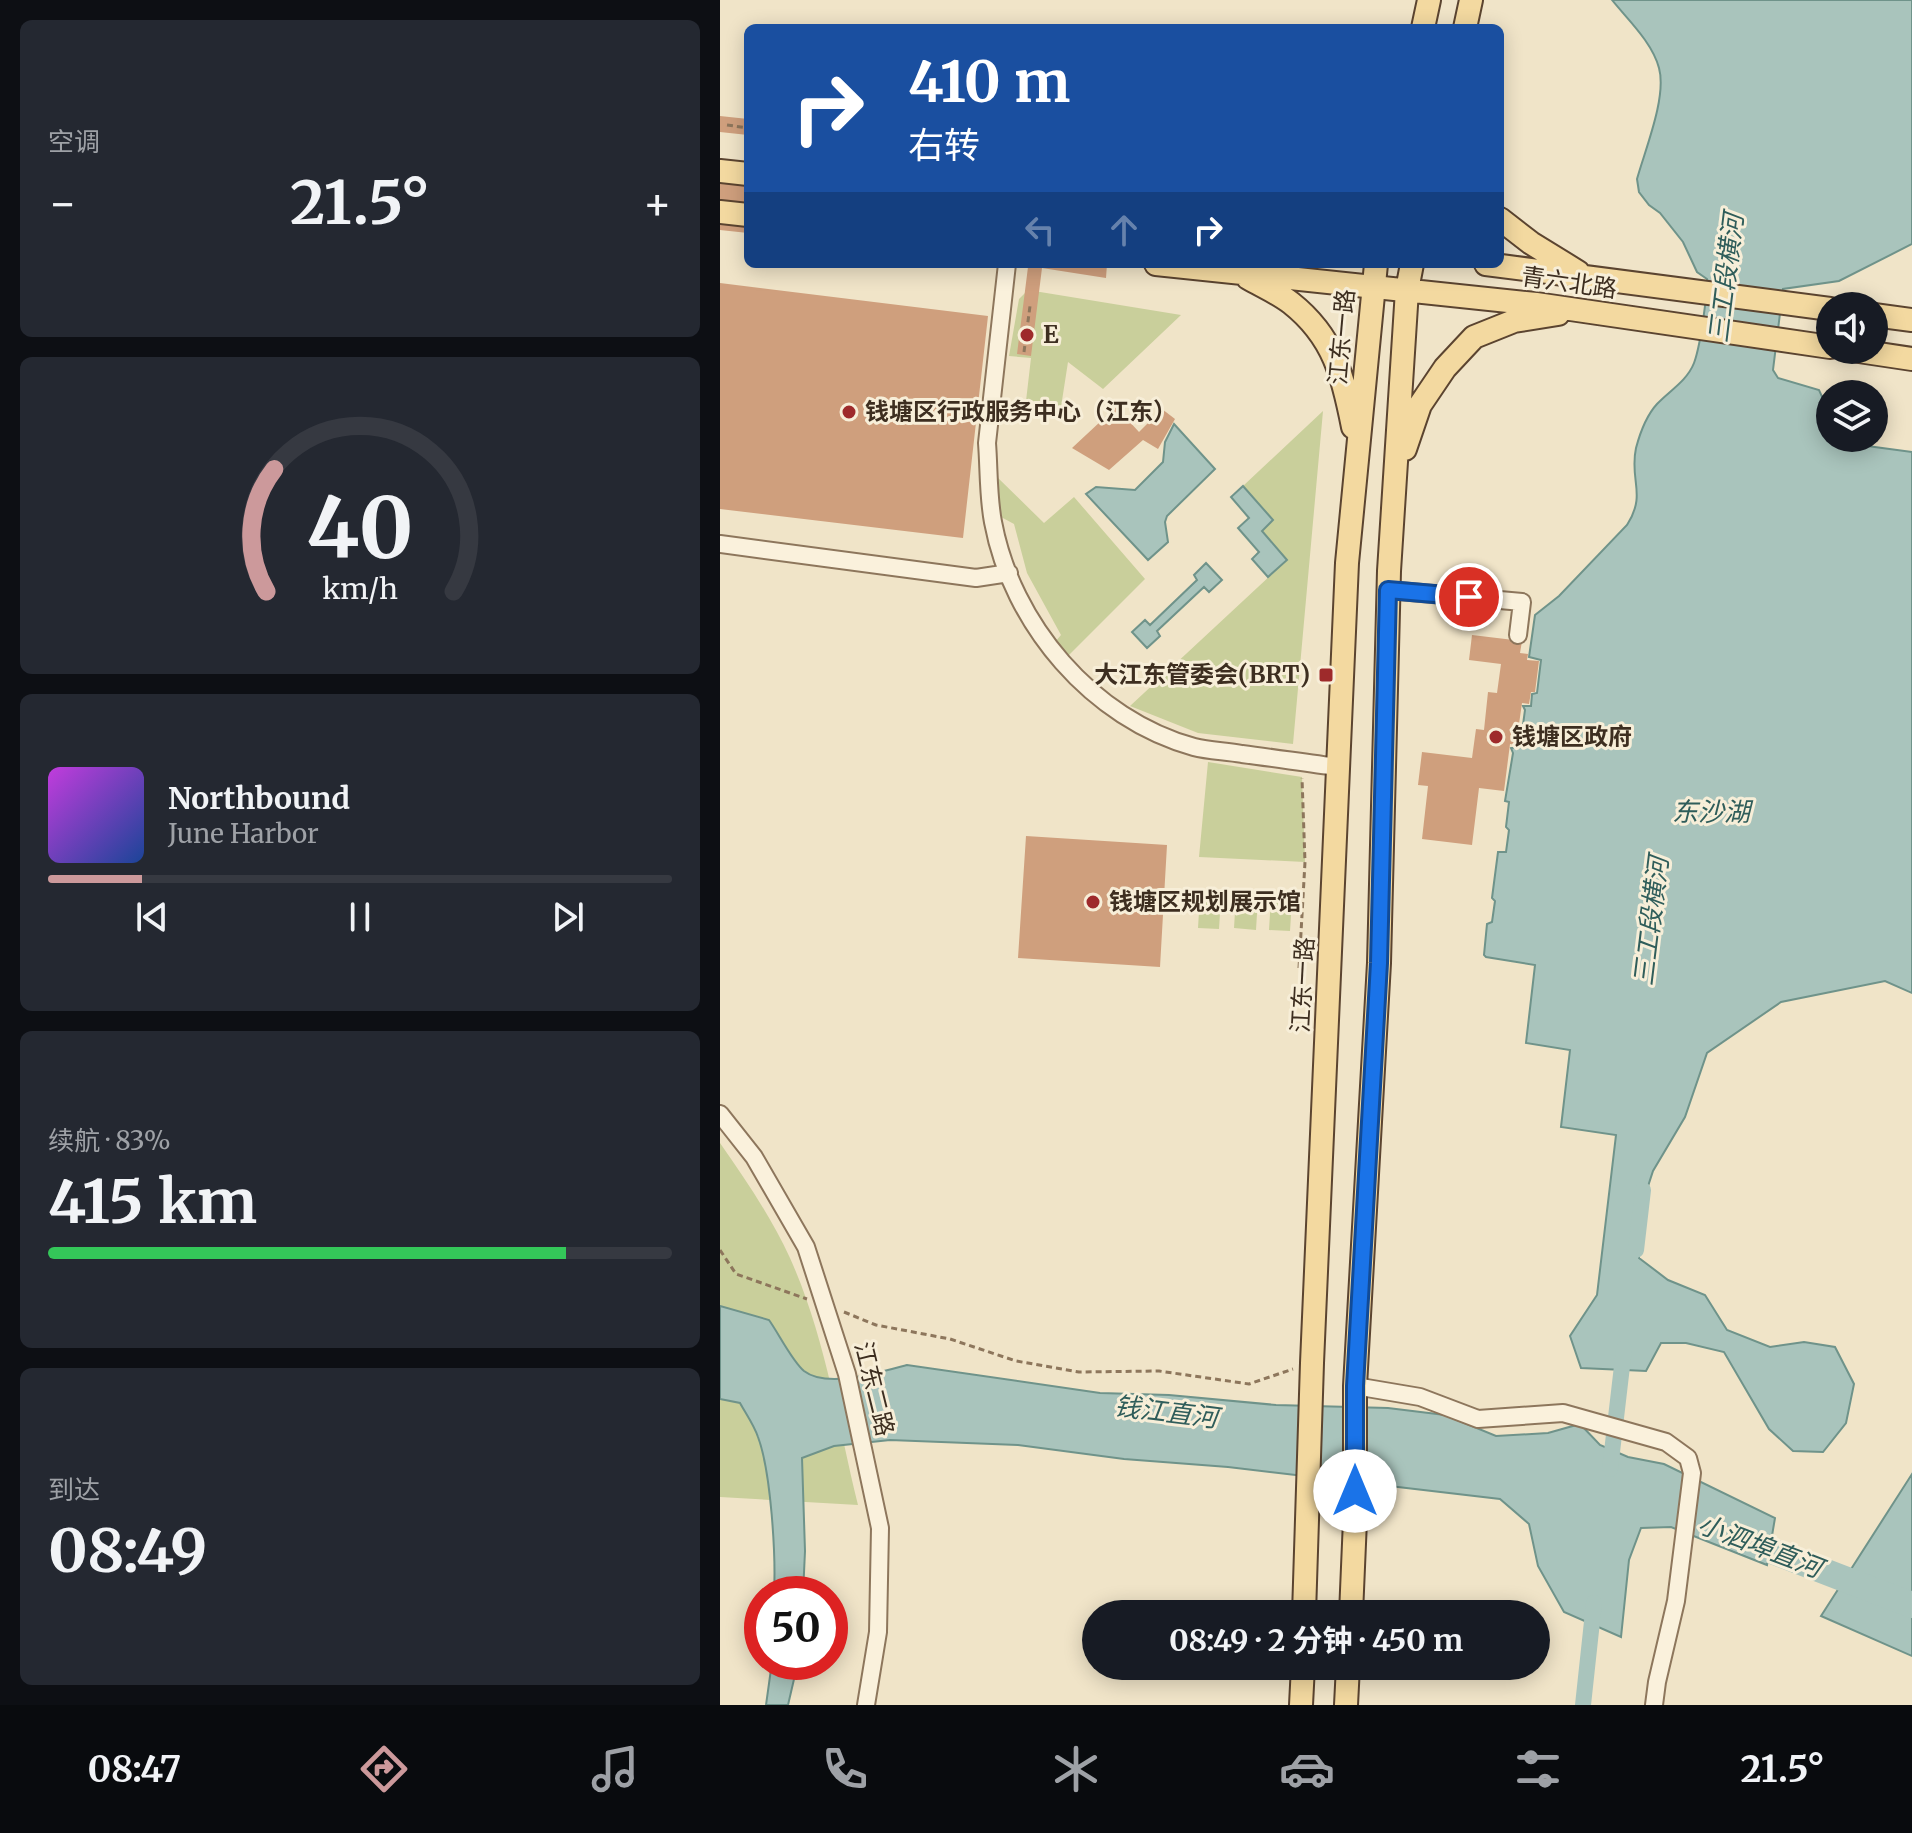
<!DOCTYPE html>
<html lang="zh">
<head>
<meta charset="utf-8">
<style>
	:root { --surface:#171b24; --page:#242831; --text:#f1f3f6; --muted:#9ea1a6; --line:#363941; --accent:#cc999b }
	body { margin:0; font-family:Merriweather,"Noto Sans SC",serif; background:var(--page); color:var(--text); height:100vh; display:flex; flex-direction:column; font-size:30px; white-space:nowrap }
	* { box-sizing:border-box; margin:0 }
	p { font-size:26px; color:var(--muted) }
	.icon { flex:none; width:44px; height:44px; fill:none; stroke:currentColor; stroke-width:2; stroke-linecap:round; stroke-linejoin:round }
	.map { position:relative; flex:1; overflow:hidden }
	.panel { display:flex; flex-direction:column; gap:20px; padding:20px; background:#0d0f14; width:720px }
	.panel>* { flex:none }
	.banner { position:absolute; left:24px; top:24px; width:760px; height:244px; border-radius:12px; box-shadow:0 4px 20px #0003; background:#1a4fa0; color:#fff; overflow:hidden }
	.buttons { position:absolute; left:1096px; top:292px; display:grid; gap:16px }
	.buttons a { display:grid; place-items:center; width:72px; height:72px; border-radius:50%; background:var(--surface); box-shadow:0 4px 20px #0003; font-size:40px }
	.speed { position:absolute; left:24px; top:1576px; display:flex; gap:16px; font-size:40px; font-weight:700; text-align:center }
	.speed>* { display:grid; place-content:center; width:104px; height:104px; border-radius:50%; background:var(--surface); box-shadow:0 4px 20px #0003; line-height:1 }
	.speed .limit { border:12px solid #d22; background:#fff; color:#111 }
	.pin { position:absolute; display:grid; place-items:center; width:68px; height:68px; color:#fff; margin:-34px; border:4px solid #fff; border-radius:50%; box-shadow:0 2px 8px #0007 }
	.me { position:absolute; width:88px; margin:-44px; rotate:0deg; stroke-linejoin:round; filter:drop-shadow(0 0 6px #0008) }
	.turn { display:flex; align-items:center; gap:28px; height:168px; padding:0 32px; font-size:36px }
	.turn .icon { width:104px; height:104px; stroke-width:2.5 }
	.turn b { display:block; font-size:56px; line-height:68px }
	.lanes { display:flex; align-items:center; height:76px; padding:0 32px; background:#0003; justify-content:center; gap:40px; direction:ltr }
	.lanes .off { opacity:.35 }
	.big { font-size:60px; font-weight:700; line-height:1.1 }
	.panel .widget { flex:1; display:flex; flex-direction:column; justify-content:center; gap:12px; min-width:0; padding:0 28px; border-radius:12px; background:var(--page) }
	.panel .dial { align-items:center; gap:0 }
	.dial svg { height:208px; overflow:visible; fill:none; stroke:var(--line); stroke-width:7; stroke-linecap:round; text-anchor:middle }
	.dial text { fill:var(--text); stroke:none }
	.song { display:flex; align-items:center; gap:24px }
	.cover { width:96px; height:96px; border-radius:12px; background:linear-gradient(135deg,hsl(290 70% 55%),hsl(220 70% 35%)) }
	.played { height:8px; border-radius:4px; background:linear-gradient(90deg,var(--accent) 15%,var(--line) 15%) }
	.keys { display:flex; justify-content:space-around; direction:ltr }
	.heat { display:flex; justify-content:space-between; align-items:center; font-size:44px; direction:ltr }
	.charge { height:12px; border-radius:6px; background:linear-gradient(90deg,#34c759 83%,var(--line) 0) }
	.trip { position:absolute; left:362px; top:1600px; width:468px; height:80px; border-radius:40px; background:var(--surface); box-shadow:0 4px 20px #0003; font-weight:700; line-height:80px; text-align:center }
	.tabs { display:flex; height:128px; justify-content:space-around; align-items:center; background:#090b0e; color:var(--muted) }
	.tabs .icon { width:56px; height:56px }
	.tabs .active { color:var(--accent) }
	.tabs b { font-size:36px; color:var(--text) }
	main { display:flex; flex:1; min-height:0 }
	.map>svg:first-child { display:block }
</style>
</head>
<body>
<main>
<section class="panel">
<div class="widget"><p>空调</p>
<div class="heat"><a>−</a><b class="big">21.5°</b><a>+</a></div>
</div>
<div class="widget dial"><svg viewBox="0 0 100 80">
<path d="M14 69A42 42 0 1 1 86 69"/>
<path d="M14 69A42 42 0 0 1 17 22" stroke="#cc999b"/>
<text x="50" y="56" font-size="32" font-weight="700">40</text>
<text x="50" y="72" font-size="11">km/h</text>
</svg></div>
<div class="widget">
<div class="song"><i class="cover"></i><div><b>Northbound</b><p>June Harbor</p></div></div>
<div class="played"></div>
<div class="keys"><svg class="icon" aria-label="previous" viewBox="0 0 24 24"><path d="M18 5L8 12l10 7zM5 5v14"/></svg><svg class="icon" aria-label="pause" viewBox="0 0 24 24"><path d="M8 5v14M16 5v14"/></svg><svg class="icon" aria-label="next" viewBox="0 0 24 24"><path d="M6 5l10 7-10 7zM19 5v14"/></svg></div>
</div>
<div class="widget"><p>续航 · 83%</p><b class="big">415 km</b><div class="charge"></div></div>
<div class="widget"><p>到达</p><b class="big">08:49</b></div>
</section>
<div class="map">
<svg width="1192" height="1705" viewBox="0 0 1192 1705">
	<rect width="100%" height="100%" fill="#f0e4c8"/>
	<path fill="#c9cf9b" d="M308 290 461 315 383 389 348 362 341 407 306 401 311 358 289 356 299 299Z
		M603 411 573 744 478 733 410 706 567 560 542 530 553 520 523 486Z
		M276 476 324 523 354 497 425 579 348 656 335 642 341 635 307 573 294 524 281 517Z
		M488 762 582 777 585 862 479 857Z
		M480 895 501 897 499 929 478 928Z
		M516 896 538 897 536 930 514 928Z
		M551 897 572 899 570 931 549 930Z
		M0 1143C26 1180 51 1217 70 1258 105 1336 118 1423 138 1505L0 1497Z"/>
	<path fill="#a9c4bc" stroke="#6f938a" stroke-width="2" d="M892 0H1192V244L1119 281 1063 289 1053 370 1058 378 1099 390 1110 414V438H1129L1140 445 1192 452V993L1165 981 1061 1002 987 1053 965 1117 933 1171 918 1217 919 1258 948 1280 985 1295 1007 1330 1050 1347 1084 1342 1115 1347 1134 1384 1126 1423 1103 1452 1073 1451 1049 1429 1004 1352 966 1343H941L926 1371 861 1368 850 1336 877 1295 896 1135 841 1127 850 1050 806 1043 815 965 766 957 764 955 767 924 772 922 775 901 772 898 778 852H786L789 830 786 827 789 802 785 801 793 753 791 748 800 747 805 710 803 706H811L812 694 817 693 821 660 809 657 815 615 839 596 907 525C927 494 909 480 916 448 920 433 926 416 937 404 949 391 967 381 974 363 982 342 984 308 988 285L987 279 977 272 963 242 940 213 929 205 919 192 917 179C925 150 947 97 939 68 932 42 908 20 892 0Z
		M454 424 495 469 447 516 445 522 448 542 428 560 366 494 376 487 415 490 443 462 445 442Z
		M523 486 553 520 542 531 567 560 548 577 532 559 539 552 518 528 529 518 511 497Z
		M486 563 502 580 489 592 484 587 437 631 440 636 427 648 412 632 425 620 430 625 477 580 474 575Z
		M0 1306 49 1320C59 1334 72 1361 84 1371 107 1389 161 1372 187 1365L380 1393 449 1395 556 1405 668 1408 725 1415 776 1436 828 1433 860 1424 880 1445 908 1457 944 1464 1055 1518 1047 1565 951 1527 921 1528 909 1560 901 1637 844 1612 818 1566 809 1524 780 1499 508 1467 404 1459 298 1445 170 1440 114 1446 82 1458 85 1551 83 1594H54C56 1555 51 1472 38 1437 34 1425 26 1414 20 1403L0 1399Z
		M1192 1474V1656L1101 1616Z
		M52 1662H78L68 1705H46Z"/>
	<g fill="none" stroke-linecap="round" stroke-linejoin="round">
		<path stroke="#a9c4bc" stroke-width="16" d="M916 1250 923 1190
			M890 1469 904 1349
			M863 1705 874 1603"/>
		<path stroke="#a9c4bc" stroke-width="26" d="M1018 1538 1192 1605"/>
	</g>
	<path fill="#cf9f7d" d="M0 116 28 119V135L0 132Z
		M0 176 28 179V233L0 230Z
		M301 264H387L386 278 322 268 311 356 297 354 308 267Z
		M0 283 268 316 243 538 0 509Z
		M396 407 419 432 442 409 455 419 438 449 423 440 389 470 352 448Z
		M752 635 802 641 800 653 808 654 807 660 819 661 815 692H811L809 704 802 703 796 745 790 744 784 791 759 788 752 845 702 839 708 786 698 785 702 752 752 758 756 729 764 730 768 692 777 693 781 664 749 660Z
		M306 836 447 845 440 967 298 958Z"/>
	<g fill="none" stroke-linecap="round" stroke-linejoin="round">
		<g stroke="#8d765c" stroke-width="20">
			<path id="minor" d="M287 264 267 443C269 468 268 496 273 522 292 624 372 719 474 747 489 751 506 751 522 754 554 758 586 763 618 767
				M0 544 256 578 289 573
				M668 590 802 602 798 635
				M0 1114 34 1157 86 1247 127 1374 160 1528 158 1632 146 1705
				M635 1386 700 1397 758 1419 843 1413 946 1442 968 1458 972 1473 956 1601 937 1682 934 1705"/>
		</g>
		<g stroke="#5b4430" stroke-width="26">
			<path id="major" d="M703 28 709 0
				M745 28 751 0
				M0 171 28 174
				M0 212 28 215
				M780 219 811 243 858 272
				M436 264 816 304 1110 347
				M766 264 1110 309
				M528 278C542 286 558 293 571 303 614 337 623 376 633 427
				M1154 315 1192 320
				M1132 350 1192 359
				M685 449 700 405 725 368 754 337 794 321 838 314
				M584 1614 592 1363 627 563 656 264
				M631 1614 635 1520V1386L659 963 669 571 687 290 692 264
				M581 1705 583 1666
				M626 1705 628 1666"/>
		</g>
		<path stroke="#8d765c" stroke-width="3" stroke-dasharray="6 4" stroke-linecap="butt" d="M7 125 28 128
			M304 352 310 306
			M579 968 585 862 582 778
			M0 1250 16 1274 87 1299
			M124 1312 156 1325 230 1339 296 1361 359 1372 439 1371 529 1384 573 1369"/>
		<use href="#minor" stroke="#faf1dc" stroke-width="16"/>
		<use href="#major" stroke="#f3d9a0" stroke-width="22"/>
	</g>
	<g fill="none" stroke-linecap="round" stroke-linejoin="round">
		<g stroke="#114b97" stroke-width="20">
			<path id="route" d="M635 1491V1386L659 963 668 590 749 597"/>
		</g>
		<use href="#route" stroke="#1a73e8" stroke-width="14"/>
	</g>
	<g fill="#9e2a2b" stroke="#f7eed8" stroke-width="3">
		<circle cx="307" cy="335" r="8"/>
		<circle cx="129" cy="412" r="8"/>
		<rect x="598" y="667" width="16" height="16" rx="4"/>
		<circle cx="776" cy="737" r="8"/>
		<circle cx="373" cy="902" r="8"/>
	</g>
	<g text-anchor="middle" stroke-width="6" stroke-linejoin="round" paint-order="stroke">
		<g font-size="24" fill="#3d2e20" stroke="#f7eed8">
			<text transform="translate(849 283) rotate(8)" y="8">青六北路</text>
			<text transform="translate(622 337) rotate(-85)" y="8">江东一路</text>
			<text transform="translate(583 985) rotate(-87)" y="8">江东一路</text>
			<text transform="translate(154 1389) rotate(76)" y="8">江东二路</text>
		</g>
		<g font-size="24" font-weight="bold" fill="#3d2e20" stroke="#f7eed8" text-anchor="start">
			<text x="323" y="343">E</text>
			<text x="145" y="420">钱塘区行政服务中心（江东）</text>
			<text x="590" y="683" text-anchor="end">大江东管委会(BRT)</text>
			<text x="792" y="745">钱塘区政府</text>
			<text x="389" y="910">钱塘区规划展示馆</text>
		</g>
		<g font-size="26" font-style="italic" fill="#2f5d5a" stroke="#f7eed8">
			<text transform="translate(1006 278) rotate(-83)" y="9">三工段横河</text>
			<text x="991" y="821">东沙湖</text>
			<text transform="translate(931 921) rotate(-83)" y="9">三工段横河</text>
			<text transform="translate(446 1412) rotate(7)" y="9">钱江直河</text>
			<text transform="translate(1040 1546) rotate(21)" y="9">小泗埠直河</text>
		</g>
	</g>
</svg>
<div class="buttons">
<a><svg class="icon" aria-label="sound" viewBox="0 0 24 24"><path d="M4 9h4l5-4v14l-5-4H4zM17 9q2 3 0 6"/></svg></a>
<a><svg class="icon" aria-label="layers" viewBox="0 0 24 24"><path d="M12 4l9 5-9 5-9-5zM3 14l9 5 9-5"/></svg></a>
</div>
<div class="speed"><div class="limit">50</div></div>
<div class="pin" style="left:749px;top:597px;background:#d93025"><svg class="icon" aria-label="arrive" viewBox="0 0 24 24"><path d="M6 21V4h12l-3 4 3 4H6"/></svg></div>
<svg class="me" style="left:635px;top:1491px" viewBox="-20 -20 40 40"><circle r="19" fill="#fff"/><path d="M0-13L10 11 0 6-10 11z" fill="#1a73e8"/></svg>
<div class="trip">08:49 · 2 分钟 · 450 m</div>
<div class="banner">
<div class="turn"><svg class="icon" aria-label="right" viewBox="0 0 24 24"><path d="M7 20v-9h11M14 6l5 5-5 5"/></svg><div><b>410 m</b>右转</div></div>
<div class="lanes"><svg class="icon off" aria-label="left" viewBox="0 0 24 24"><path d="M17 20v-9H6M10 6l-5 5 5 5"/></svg><svg class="icon off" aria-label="ahead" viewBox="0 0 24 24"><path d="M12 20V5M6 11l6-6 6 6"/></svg><svg class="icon" aria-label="right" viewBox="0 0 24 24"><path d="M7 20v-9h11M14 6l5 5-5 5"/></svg></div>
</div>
</div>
</main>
<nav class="tabs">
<b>08:47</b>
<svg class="icon active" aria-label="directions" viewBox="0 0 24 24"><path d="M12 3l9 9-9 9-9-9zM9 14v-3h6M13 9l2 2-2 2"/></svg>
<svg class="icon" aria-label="music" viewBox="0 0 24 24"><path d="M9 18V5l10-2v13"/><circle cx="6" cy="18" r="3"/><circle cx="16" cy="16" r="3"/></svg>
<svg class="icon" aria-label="phone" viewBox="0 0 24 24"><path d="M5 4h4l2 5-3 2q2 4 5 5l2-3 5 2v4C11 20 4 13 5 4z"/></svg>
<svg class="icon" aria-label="climate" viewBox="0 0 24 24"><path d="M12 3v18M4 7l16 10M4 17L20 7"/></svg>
<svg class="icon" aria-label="car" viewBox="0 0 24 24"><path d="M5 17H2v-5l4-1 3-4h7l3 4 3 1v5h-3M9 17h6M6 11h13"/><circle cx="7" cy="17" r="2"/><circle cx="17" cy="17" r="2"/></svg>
<svg class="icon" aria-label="filters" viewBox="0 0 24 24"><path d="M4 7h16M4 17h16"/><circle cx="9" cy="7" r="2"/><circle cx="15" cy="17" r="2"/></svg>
<b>21.5°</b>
</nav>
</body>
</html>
